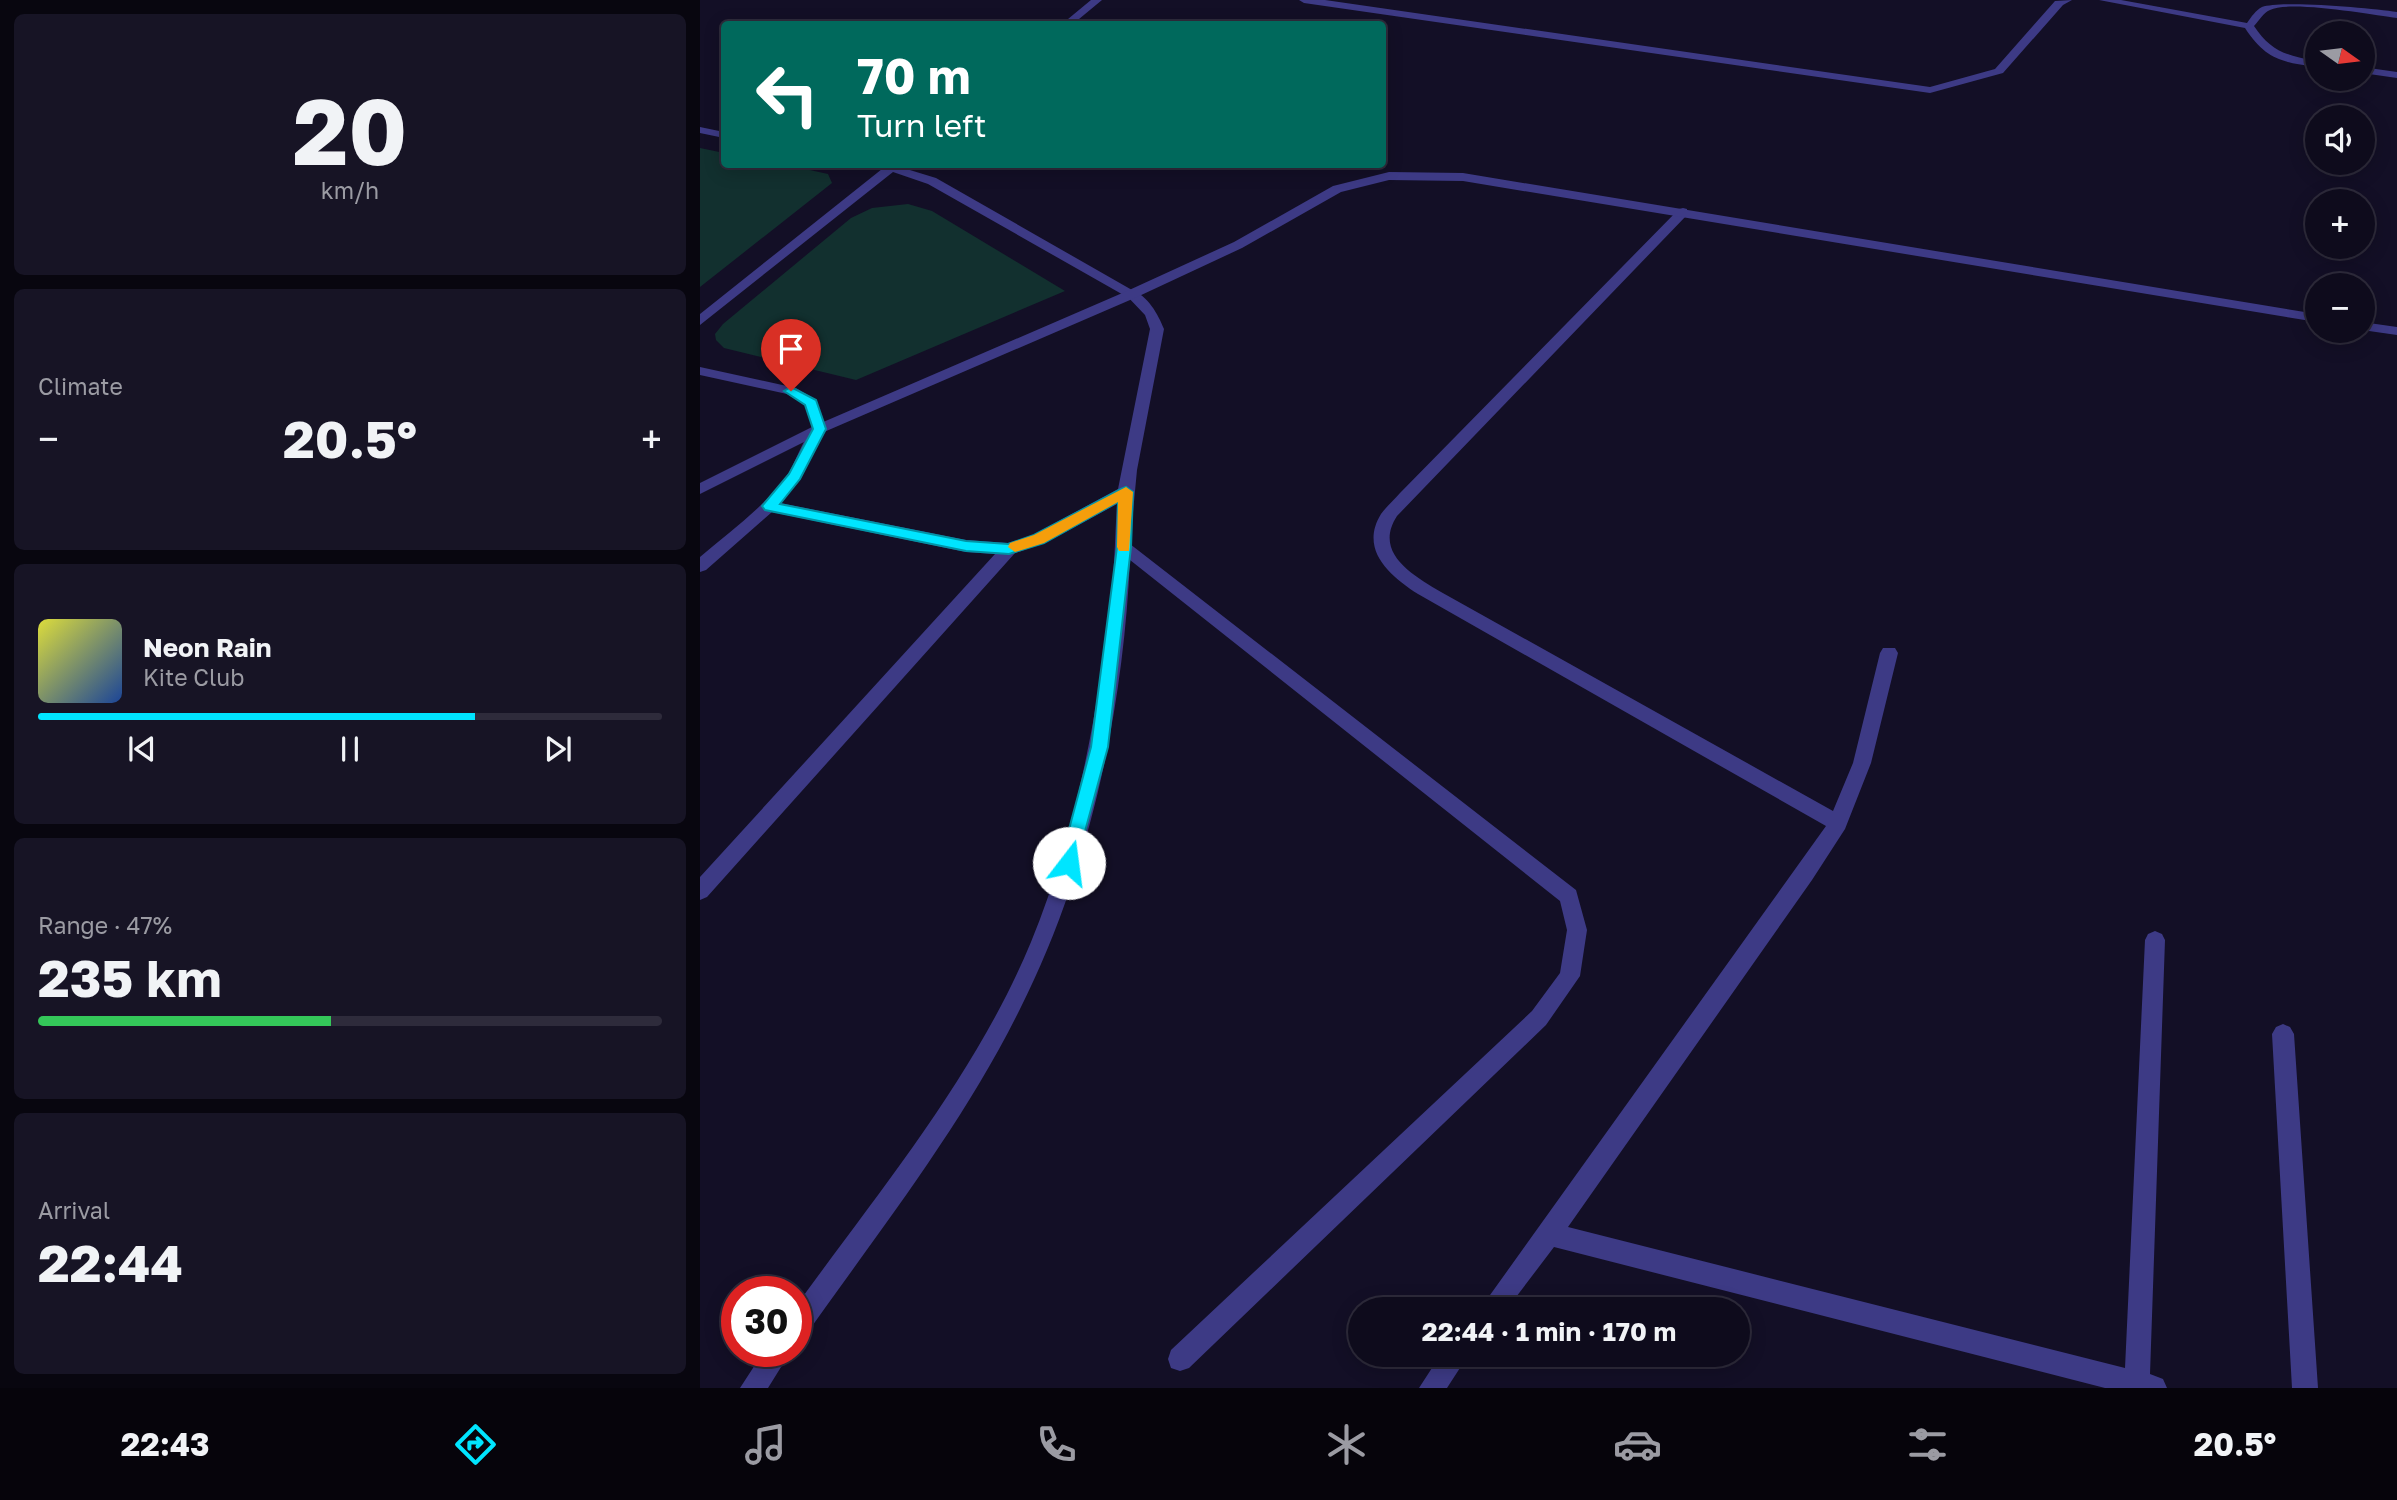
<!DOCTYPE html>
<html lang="en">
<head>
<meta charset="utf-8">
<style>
	:root { --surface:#0e0b1c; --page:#171425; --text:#f1f3f6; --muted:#9b9ba3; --line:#2e2b3b; --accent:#00e5ff }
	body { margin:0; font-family:"Golos Text",sans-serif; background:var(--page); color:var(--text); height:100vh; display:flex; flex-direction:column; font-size:26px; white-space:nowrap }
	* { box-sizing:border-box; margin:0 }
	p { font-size:23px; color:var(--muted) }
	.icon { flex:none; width:38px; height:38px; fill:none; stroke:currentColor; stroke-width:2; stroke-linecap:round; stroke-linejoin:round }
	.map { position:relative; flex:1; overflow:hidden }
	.sheet { display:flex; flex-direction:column; gap:14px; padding:14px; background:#08060f; width:700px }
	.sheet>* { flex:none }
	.top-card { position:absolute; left:21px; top:21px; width:665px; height:147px; border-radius:7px; box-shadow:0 4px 18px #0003,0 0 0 2px var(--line); background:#00695c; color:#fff; overflow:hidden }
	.needle { width:46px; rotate:104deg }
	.controls { position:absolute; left:1605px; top:21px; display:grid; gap:14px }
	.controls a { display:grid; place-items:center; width:70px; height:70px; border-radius:50%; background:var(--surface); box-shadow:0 4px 18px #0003,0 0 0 2px var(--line); font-size:35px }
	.speed { position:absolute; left:21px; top:1276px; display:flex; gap:14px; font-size:35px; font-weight:700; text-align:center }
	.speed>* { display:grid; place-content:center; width:91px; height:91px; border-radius:50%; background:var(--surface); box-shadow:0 4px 18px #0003,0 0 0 2px var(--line); line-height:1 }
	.speed .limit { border:10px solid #d22; background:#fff; color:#111 }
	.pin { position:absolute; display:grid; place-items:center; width:60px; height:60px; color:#fff; margin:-72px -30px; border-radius:50% 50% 50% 0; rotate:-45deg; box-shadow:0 0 7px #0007 }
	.pin .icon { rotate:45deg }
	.me { position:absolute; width:77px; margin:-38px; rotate:15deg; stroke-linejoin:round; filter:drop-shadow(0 0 5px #0008) }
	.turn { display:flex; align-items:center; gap:24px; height:147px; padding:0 21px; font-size:32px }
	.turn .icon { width:91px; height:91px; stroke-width:2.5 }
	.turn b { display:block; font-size:49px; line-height:60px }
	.big { font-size:52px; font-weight:700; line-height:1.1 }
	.sheet .widget { flex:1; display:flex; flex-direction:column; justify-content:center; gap:10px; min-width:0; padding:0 24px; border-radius:10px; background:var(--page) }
	.sheet .dial { align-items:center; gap:0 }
	.dial b { font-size:91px; line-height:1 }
	.song { display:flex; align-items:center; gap:21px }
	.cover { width:84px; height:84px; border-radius:10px; background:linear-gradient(135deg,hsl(60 70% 55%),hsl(220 70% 35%)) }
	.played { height:7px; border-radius:4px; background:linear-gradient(90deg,var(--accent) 70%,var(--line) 70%) }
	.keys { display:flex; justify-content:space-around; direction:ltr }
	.heat { display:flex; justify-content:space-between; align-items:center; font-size:38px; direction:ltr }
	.charge { height:10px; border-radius:5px; background:linear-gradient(90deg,#34c759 47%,var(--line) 0) }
	.trip { position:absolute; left:648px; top:1297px; width:402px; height:70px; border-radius:35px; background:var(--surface); box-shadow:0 4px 18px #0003,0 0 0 2px var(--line); font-weight:700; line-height:70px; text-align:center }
	.tab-bar { display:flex; height:112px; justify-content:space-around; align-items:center; background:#06040b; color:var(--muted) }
	.tab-bar .icon { width:49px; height:49px }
	.tab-bar .current { color:var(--accent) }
	.tab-bar b { font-size:32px; color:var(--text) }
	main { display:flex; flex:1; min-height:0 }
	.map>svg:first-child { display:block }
</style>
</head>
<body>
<main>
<section class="sheet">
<div class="widget dial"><b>20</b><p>km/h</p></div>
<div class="widget"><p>Climate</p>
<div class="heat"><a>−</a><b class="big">20.5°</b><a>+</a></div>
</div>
<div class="widget">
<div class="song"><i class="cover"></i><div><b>Neon Rain</b><p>Kite Club</p></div></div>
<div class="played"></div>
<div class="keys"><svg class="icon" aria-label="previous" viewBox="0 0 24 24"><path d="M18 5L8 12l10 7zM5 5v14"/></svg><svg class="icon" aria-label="pause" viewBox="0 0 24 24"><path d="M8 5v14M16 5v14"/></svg><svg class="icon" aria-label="next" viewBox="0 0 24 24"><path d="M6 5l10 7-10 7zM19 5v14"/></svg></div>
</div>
<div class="widget"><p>Range · 47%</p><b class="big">235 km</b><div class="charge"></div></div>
<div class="widget"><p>Arrival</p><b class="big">22:44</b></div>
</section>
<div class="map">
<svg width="1697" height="1388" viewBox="0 0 1697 1388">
	<rect width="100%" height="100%" fill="#130f26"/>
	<path fill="#12302f" d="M0 148 24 153V164L87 165 128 174 132 183 0 287Z
		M208 204 232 211 365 291 156 380 24 348 16 340 15 334 23 324 151 218 172 208Z"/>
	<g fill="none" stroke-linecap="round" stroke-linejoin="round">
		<path fill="#3d3a85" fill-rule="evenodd" d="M391 0H402L373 24H362Z
			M599 0H625L1230 87 1295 69 1355 1 1372 0 1363 5 1303 73 1230 93 604 3Z
			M1399 0H1421L1547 23C1551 17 1556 10 1562 7 1583 0 1670 8 1697 12V18C1672 15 1590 0 1570 10 1563 13 1559 21 1554 26 1571 52 1588 56 1617 61V67C1582 62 1566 60 1545 28Z
			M1662 67 1697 72V78L1662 73Z
			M0 127 24 132V138L0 133Z
			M172 164H202L200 167 236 178 439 294 437 297H427L228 184 193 172 0 325V314L182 169Z
			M0 367 96 388 116 400 126 429 124 432H114L105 405 87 394 0 375Z"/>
		<path fill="#3d3a85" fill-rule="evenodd" d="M983 208 987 209V215L697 516C673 553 713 575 741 592L1133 811 1153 763 1180 653 1183 648H1195L1198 653 1171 763 1145 829 1112 880 868 1227 1425 1368 1445 940 1448 934 1455 931 1462 934 1465 940 1450 1374 1463 1379 1467 1388H1405L854 1247 807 1309H780L1126 826 718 594C690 576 659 550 681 514 686 507 694 500 700 493L979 209Z
			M432 290C448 296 458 314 464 329L437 470 430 544 876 890 887 930 880 976 846 1025 489 1368 480 1371 471 1368 468 1359 471 1350 832 1011 860 973 867 930 860 901 430 560C423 713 389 872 320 1009 262 1126 180 1230 105 1336L96 1339V1306C180 1190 276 1075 331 942 377 830 399 709 412 588 415 560 415 532 417 504L345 543 315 553 7 897 0 900V877L295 554 266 552 72 512 6 570 0 572V557C30 531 65 507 88 474 96 463 106 428 119 424L126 429 100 480 80 503 266 540 308 543 333 535 418 489 450 329 445 315 425 294Z
			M1583 1024 1590 1027 1594 1034 1618 1388H1592L1572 1034 1576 1027Z
			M64 1351H91L68 1388H40Z
			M741 1354H769L747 1388H719Z"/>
		<path fill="#3d3a85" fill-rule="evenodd" d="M689 172 763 173 1617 314V322L763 181 689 180 641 192 542 248 437 297 124 432 0 494V483L114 426 427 291 534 242 633 186Z
			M1662 322 1697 327V335L1662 330Z"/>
	</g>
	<path fill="#00e5ff" stroke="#0095a6" stroke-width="2" d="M91 387 116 400 126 429 100 479 80 504 266 541 308 544 334 535 421 489 426 487 433 492 431 547 408 747 375 868 369 871 362 868 360 863 391 747 417 547 418 502 344 543 309 554 266 551 65 510 62 506 89 474 113 429 105 405 84 391Z"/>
	<path fill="#f59e0b" d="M426 487 433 492 429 551H419L417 547 418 502 344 543 315 552 308 547 310 543 334 535Z"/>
</svg>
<div class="controls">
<a><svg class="needle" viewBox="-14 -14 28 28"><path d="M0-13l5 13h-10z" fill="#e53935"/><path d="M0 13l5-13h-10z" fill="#9b9ba3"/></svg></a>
<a><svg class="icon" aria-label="sound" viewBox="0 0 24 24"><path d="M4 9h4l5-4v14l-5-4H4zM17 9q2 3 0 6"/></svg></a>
<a>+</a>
<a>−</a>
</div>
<div class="speed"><div class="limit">30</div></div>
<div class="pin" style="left:91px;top:391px;background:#d93025"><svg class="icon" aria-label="arrive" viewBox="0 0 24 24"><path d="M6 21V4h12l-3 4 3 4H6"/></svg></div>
<svg class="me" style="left:369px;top:863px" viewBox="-20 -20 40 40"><circle r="19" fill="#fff"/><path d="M0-13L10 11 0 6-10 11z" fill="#00e5ff"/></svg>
<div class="trip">22:44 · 1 min · 170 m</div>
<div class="top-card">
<div class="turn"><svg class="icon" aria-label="left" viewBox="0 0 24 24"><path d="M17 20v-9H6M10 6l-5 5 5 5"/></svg><div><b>70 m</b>Turn left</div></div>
</div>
</div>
</main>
<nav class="tab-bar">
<b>22:43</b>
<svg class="icon current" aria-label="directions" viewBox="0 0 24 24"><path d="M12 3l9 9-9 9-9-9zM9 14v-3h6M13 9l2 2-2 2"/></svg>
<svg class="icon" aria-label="music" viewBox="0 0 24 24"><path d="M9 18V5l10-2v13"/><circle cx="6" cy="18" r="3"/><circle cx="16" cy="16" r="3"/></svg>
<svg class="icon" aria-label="phone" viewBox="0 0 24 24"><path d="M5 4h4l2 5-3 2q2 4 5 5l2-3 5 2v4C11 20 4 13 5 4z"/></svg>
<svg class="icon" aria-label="climate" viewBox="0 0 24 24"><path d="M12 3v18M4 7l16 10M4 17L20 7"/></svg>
<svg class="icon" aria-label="car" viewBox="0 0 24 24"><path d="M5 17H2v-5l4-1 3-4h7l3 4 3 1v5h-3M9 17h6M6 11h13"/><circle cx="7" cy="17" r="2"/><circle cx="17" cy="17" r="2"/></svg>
<svg class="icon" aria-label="filters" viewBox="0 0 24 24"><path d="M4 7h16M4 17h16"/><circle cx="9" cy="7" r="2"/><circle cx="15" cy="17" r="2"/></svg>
<b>20.5°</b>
</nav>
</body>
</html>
